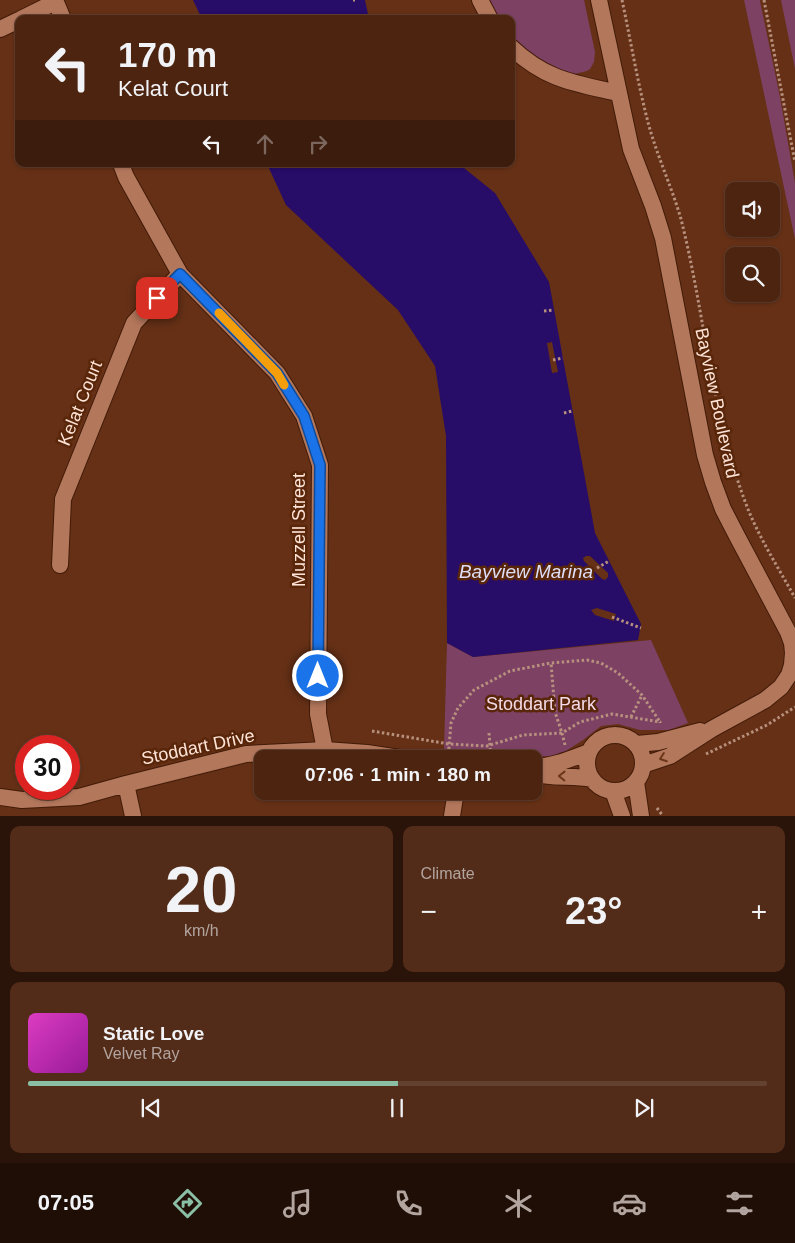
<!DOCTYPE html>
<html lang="en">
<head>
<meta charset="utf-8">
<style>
	:root { --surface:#4c2410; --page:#532c19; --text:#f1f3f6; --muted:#b2a49f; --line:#634130; --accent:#8abfa5 }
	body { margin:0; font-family:Arial,sans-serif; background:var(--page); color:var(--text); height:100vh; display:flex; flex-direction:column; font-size:19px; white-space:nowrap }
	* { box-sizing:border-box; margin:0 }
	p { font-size:16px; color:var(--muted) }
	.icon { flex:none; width:28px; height:28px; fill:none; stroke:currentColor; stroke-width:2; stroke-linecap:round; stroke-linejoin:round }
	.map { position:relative; height:816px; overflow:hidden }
	.panel { display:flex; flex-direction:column; gap:10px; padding:10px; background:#2a1409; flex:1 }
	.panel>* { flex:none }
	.top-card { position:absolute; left:15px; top:15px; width:500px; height:152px; border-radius:10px; box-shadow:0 1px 4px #0004,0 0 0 1px var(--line); background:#4c2410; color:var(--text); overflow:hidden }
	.fabs { position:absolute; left:725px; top:182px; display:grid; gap:10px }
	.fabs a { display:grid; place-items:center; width:55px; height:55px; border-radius:10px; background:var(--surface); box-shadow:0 1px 4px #0004,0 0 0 1px var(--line); font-size:25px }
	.speed { position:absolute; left:15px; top:735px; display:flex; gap:10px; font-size:25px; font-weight:700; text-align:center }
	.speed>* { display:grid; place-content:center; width:65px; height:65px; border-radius:50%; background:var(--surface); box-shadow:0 1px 4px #0004,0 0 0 1px var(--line); line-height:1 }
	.speed .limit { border:8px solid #d22; background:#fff; color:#111 }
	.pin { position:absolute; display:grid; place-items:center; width:42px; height:42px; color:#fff; margin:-21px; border-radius:10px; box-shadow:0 2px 8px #0006 }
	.me { position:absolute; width:55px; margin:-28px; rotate:0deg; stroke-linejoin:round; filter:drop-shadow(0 0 4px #0008) }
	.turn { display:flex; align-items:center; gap:18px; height:105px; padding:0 20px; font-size:22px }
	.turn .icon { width:65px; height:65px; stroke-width:2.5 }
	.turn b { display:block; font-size:35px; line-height:42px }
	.lanes { display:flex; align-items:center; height:48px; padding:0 20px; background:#0003; justify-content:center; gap:25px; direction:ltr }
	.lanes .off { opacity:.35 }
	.big { font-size:38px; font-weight:700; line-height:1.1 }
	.panel .card { flex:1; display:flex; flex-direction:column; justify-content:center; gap:8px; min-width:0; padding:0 18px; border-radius:10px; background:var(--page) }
	.panel .dial { align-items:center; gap:0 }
	.dial b { font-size:65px; line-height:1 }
	.song { display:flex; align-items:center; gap:15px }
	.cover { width:60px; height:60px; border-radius:8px; background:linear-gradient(135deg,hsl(310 70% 55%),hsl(300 70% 35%)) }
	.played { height:5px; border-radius:2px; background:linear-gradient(90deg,var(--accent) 50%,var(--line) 50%) }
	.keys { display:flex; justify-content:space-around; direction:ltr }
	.heat { display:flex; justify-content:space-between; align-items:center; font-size:28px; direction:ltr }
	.panel .tiles { flex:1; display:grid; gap:10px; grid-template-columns:1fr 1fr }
	.card:last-child { grid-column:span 2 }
	.trip { position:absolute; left:254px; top:750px; width:288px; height:50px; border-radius:10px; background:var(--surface); box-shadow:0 1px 4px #0004,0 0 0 1px var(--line); font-weight:700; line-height:50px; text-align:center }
	.tabs { display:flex; height:80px; justify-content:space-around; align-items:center; background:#1e0e06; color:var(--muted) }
	.tabs .icon { width:35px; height:35px }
	.tabs .selected { color:var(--accent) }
	.tabs b { font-size:22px; color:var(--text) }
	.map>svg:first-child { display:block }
</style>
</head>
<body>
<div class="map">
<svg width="795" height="816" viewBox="0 0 795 816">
	<rect width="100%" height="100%" fill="#653016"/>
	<path fill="#7d4164" d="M489 0H584L595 52 594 62 590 69 587 71 570 75 545 63 530 53 511 35V19H499Z
		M744 0H749V2V0H760V1L780 97 795 183V239Z
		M781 0H795V69Z
		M651 640 688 723 669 730H640L618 724 601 726 583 740 558 756 487 757 444 749 447 643 473 657Z"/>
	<path fill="#270c68" d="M193 0H365L369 19H202Z
		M267 164H459L495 193 549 282 595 533 641 624 638 640 473 657 447 643 446 436 435 366 398 310 286 205Z"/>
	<path fill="#653016" d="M552 342 558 372 552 373 547 343Z
		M586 556H590L608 573V577L605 580 602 579 584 561 583 558Z
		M597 608 616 614 614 621 595 615 591 610Z"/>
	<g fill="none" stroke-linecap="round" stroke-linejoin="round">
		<g stroke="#421b07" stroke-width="18">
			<path id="minor" d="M55 0 63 19
				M480 0 490 19
				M599 0 631 149 653 206 663 238 705 455 713 482 723 509 738 538 788 632 792 643 793 653 792 665 789 675 781 687 765 700 712 729 670 756 643 765
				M21 19 55 2
				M0 29 19 20
				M511 47C546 80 574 83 618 93
				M121 164 126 177 180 274 277 373 304 416 320 465 318 714 325 750
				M60 565 63 499 134 323 180 274
				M587 763a28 28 0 1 1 56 0a28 28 0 1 1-56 0Z
				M637 744 658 742 700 731
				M532 767C549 768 573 758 589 752
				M532 773C552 779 572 775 592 779
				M636 782 641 816
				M126 784 133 816
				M613 791 622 816
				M0 797 22 800 79 797 126 784 246 754 325 750 367 753 406 759
				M452 816 456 791"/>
		</g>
		<path stroke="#b8917e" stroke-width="3" stroke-dasharray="2.5 2.5" stroke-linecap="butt" d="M353 0H355
			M622 0C631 42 638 85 649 126 658 158 672 188 681 219 705 314 711 412 746 504 758 536 778 567 795 598
			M764 0 795 162
			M544 311 554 310
			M553 360 563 358
			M564 413 572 411
			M597 568 609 561
			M612 617 641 628
			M631 717 642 695
			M372 731 449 744 487 746 523 735 562 733 555 712 551 663
			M489 733 491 759
			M565 745 562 733 580 722 612 714 660 722V723
			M706 754 767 725 795 707
			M448 759 451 723 458 708 474 690 510 671 551 663 587 660 601 663 618 673 642 695 660 722
			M657 808 663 816"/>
		<use href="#minor" stroke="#b3775c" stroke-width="16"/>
	</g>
	<defs><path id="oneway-chevron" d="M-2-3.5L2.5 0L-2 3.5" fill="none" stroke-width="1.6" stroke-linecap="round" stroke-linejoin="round" transform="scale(1.25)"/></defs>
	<g stroke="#6b361a">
		<use href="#oneway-chevron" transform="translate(663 758) rotate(160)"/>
		<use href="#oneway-chevron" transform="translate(562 776) rotate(-179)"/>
	</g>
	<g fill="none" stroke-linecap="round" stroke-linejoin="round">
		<g stroke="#114b97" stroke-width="12">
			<path id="route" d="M157 298 180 274 277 373 304 416 320 465 318 676"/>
		</g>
		<use href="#route" stroke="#1a73e8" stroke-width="9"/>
		<path stroke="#f59e0b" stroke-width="9" d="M219 313 277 373 284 385"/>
	</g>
	<g text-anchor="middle" stroke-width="5" stroke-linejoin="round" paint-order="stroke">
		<g font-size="18" fill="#fee3d7" stroke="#59260a">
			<text transform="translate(80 403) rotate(-68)" y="6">Kelat Court</text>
			<text transform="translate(717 403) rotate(78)" y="6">Bayview Boulevard</text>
			<text transform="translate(299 530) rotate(-90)" y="6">Muzzell Street</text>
			<text transform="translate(198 747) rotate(-12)" y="6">Stoddart Drive</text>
		</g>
		<g font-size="18" fill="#f4dae7" stroke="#59260a">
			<text x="541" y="710">Stoddart Park</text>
		</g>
		<g font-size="19" font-style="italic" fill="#dedef7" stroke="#59260a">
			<text x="526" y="578">Bayview Marina</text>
		</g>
	</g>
</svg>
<div class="fabs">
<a><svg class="icon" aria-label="sound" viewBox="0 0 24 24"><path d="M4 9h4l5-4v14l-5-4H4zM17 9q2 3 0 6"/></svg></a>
<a><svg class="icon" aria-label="search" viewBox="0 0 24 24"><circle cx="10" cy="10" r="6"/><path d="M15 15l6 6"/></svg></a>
</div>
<div class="speed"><div class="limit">30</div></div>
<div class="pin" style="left:157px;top:298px;background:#d93025"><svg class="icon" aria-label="arrive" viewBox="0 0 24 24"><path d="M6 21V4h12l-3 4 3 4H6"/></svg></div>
<svg class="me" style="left:318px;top:676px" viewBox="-20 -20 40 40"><circle r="17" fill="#1a73e8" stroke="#fff" stroke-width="3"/><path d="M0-11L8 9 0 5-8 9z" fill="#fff"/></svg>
<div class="trip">07:06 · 1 min · 180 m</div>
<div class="top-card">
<div class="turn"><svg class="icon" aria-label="left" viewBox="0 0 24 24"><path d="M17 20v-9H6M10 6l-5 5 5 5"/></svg><div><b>170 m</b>Kelat Court</div></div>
<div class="lanes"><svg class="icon" aria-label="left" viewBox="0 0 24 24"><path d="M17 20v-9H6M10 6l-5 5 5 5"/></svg><svg class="icon off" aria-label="ahead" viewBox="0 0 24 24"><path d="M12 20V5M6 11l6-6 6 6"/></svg><svg class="icon off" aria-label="right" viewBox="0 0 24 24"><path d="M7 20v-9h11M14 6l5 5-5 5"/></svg></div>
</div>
</div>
<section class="panel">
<div class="tiles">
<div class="card dial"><b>20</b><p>km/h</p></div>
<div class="card"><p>Climate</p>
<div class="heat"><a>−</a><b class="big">23°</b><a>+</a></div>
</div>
<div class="card">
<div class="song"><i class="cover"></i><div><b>Static Love</b><p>Velvet Ray</p></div></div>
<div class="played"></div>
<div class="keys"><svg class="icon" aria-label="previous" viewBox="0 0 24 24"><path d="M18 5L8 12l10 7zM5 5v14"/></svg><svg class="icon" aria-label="pause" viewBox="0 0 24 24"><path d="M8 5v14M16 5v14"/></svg><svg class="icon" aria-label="next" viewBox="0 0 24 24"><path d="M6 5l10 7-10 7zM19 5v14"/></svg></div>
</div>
</div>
</section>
<nav class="tabs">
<b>07:05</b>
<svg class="icon selected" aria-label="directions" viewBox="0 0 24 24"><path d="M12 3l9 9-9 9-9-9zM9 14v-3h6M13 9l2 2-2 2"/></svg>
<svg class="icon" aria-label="music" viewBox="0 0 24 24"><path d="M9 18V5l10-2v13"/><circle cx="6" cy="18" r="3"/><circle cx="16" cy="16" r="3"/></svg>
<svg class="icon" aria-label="phone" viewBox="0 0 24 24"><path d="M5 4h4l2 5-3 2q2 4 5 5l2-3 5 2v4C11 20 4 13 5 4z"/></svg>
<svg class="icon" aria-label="climate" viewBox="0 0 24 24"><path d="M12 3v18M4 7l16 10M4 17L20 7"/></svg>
<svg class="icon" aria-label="car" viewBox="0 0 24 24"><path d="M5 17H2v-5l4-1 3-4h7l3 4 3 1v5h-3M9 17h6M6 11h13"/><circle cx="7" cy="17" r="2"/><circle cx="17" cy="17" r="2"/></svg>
<svg class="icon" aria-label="filters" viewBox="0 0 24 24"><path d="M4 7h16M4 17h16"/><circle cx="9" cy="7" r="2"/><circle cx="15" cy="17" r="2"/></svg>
</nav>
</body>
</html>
